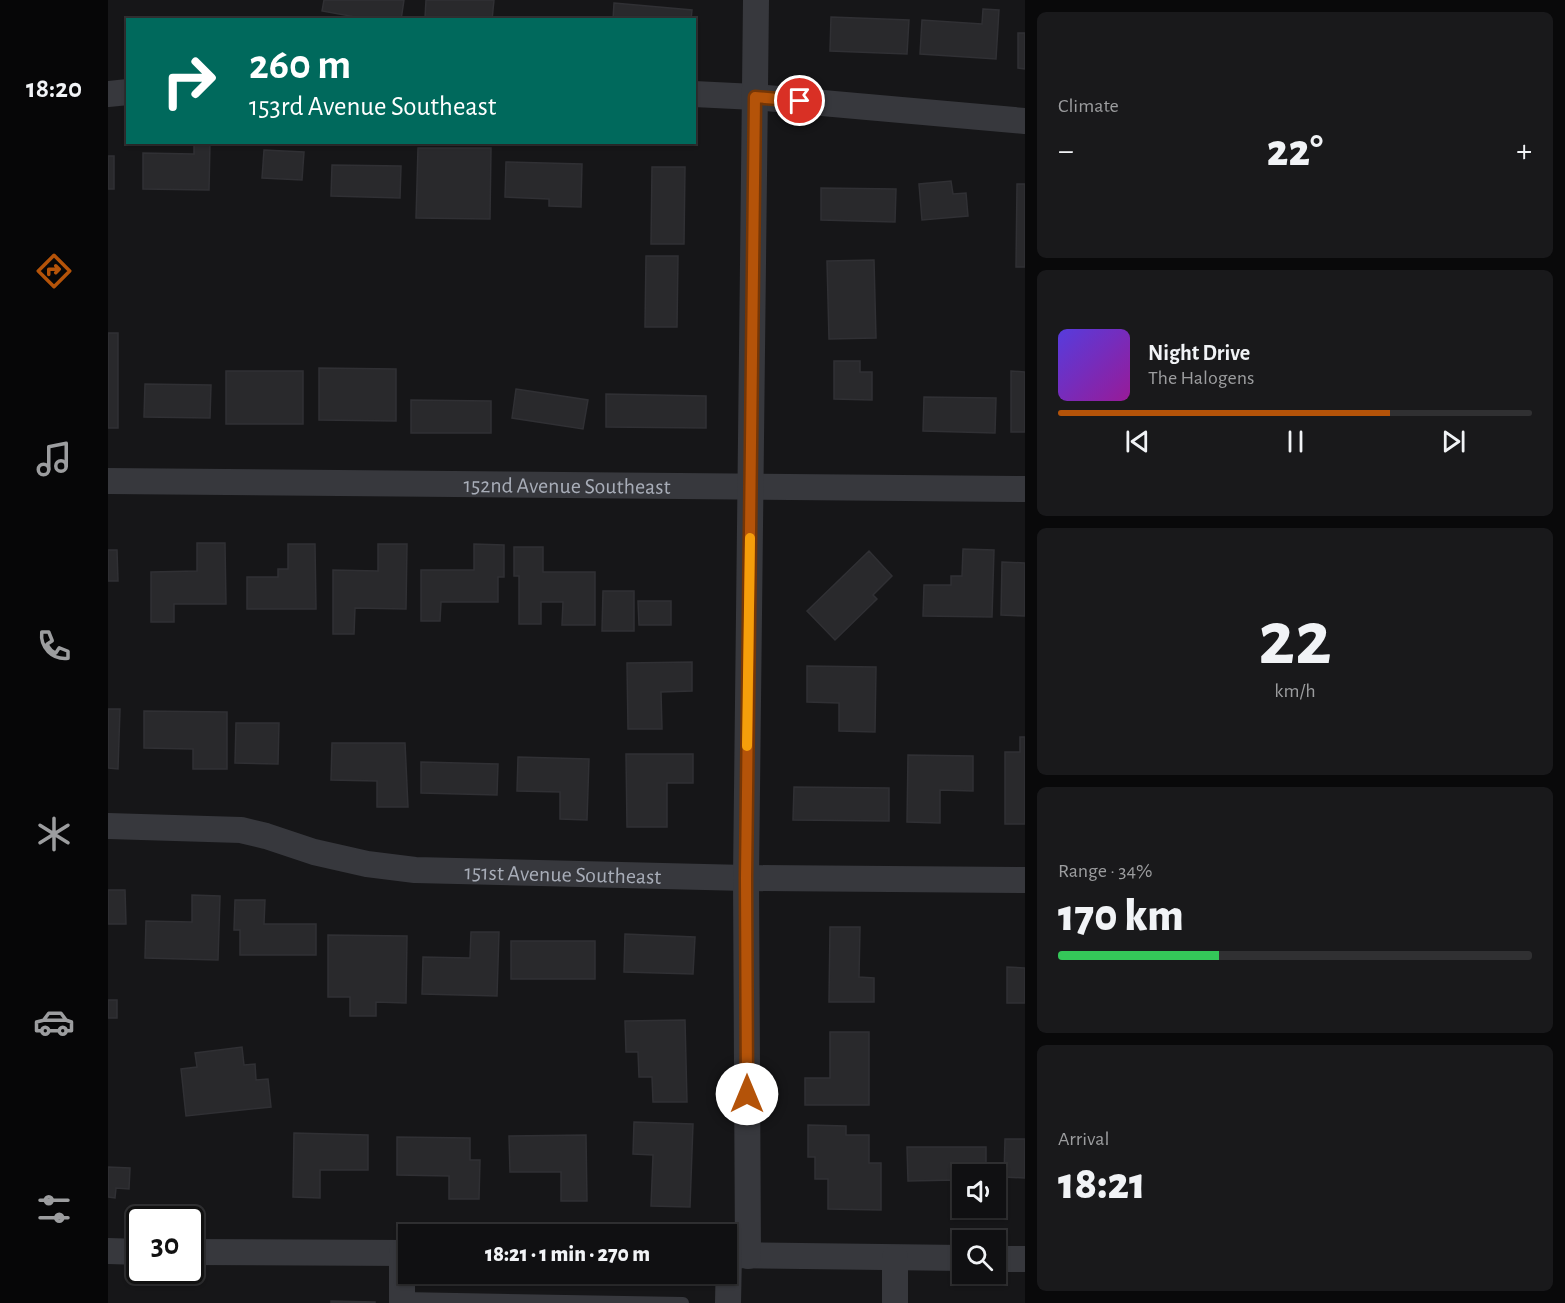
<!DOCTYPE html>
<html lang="en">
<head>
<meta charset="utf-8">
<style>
	:root { --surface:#101012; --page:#19191b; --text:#f1f3f6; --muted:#9c9d9f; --line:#303032; --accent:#b45309 }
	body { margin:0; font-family:"Alegreya Sans",sans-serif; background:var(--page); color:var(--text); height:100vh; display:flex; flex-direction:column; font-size:22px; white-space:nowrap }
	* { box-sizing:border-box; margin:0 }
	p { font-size:20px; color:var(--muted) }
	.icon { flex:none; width:33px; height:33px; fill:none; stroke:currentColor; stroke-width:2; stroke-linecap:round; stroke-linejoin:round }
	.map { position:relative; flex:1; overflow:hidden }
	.sheet { display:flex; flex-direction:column; gap:12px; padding:12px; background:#09090a; width:540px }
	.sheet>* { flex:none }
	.hud { position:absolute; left:18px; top:18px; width:570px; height:126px; border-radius:0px; box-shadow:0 2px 4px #0004,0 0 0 2px var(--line); background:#00695c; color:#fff; overflow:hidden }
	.tools { position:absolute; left:844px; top:1164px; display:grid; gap:12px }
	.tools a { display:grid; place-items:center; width:54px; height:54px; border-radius:0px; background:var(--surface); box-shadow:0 2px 4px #0004,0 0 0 2px var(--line); font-size:30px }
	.speed { position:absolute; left:18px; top:1206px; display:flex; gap:12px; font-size:30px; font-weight:700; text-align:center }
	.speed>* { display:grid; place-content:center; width:78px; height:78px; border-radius:50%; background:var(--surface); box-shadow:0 2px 4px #0004,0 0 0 2px var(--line); line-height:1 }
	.speed .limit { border:3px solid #111; border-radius:9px; background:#fff; color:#111 }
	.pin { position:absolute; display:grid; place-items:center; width:51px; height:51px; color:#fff; margin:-26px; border:3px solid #fff; border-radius:50%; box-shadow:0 2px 6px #0007 }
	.me { position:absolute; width:66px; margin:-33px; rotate:0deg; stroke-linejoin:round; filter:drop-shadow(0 0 4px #0008) }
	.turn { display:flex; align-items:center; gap:21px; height:126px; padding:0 24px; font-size:27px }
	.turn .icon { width:78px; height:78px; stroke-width:2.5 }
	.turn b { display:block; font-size:42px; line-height:51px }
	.big { font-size:45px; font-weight:800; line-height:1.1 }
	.sheet .card { flex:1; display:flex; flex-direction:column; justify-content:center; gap:9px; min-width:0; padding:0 21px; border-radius:9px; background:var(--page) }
	.sheet .dial { align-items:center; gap:0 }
	.dial b { font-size:78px; line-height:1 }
	.song { display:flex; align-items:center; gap:18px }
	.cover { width:72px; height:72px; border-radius:9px; background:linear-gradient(135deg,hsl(250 70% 55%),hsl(300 70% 35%)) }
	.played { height:6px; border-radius:3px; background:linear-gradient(90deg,var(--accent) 70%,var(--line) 70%) }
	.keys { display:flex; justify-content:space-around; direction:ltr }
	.heat { display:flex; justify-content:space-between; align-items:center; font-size:33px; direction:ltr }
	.charge { height:9px; border-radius:4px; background:linear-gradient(90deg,#34c759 34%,var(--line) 0) }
	.trip { position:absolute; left:290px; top:1224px; width:339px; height:60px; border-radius:0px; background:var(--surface); box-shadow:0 2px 4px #0004,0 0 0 2px var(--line); font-weight:800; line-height:60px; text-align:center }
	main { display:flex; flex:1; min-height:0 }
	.menu { display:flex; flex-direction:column; width:108px; justify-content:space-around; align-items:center; background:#060607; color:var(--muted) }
	.menu .icon { width:42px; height:42px }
	.menu .current { color:var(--accent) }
	.menu b { font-size:27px; color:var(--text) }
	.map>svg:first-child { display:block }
</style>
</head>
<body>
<main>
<nav class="menu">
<b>18:20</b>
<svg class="icon current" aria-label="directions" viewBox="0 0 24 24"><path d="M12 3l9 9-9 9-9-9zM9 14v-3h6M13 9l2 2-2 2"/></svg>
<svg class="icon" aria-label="music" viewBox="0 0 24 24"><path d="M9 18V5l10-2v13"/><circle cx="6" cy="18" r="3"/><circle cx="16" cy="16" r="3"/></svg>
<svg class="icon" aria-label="phone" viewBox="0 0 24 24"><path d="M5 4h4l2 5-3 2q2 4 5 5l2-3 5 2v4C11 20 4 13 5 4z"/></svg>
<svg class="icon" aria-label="climate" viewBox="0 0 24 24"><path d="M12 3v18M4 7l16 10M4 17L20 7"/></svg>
<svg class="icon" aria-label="car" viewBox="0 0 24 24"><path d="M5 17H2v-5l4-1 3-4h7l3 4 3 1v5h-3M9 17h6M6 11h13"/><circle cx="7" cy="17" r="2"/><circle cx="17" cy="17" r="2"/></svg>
<svg class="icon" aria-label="filters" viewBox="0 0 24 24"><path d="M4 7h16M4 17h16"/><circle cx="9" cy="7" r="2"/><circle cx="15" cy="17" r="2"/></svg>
</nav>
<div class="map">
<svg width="917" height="1303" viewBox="0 0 917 1303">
	<rect width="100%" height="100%" fill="#161618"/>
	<path fill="#29292c" stroke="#303034" stroke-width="1.5" d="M216 0H296L293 20H264L214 11Z
		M318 0H386L384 20 317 18Z
		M506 3 584 10 583 20H505Z
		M875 9 891 10 888 59 812 54 814 20 874 24Z
		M723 17 801 20 799 54 722 51Z
		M910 33H917V69L910 68Z
		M86 142H102L101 190 35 189V153L86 154Z
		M310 148H383L382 219 308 218Z
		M156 150 196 152 194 180 154 178Z
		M0 156H6V189H0Z
		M398 162 474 164 473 207 441 206V199L397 197Z
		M224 165 293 166 292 198 223 196Z
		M544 167H577L576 244H543Z
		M843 181 845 194 858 193 860 216 814 220 811 184Z
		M909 184H917V267H908Z
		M713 188 788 189 787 222 713 220Z
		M538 256H570L569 327H537Z
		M766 260 768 338 721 339 719 261Z
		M0 333H10V428H0Z
		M726 361H752V372H764V400L726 399Z
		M211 368 288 369V421L211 420Z
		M118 371H195V424H118Z
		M903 371 917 372V432H903Z
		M37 384 103 385 102 418 36 417Z
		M408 389 480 400 475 429 404 418Z
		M498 394 598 396V428L498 427Z
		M816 397 888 398 887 433 815 431Z
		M303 400 383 401V433H303Z
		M89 543H117L118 604H66V622H43V572L89 571Z
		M180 544H207L208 609H139V577H170V569H180Z
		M270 544H299L298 609 247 608 246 634H225V570L270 571Z
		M366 544 396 545V577H390V602H333L332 621H313V570H366Z
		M406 547H435V572H487V625H454L455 602H433V624H411V576H406Z
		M855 549 886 550 884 617 815 616 816 585H843V576H854Z
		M0 550H9L10 581H0Z
		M761 551 784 576 765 595 769 599 727 640 699 611Z
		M894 562 917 563V616L893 615Z
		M495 591H526V631H494Z
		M530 601H563V625H531Z
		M584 662V691L553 692 554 729H520L519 663Z
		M699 666 768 667 767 732 731 731V703L699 702Z
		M0 709H12L10 769 0 768Z
		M36 711 119 712V769H85V749L36 748Z
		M128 723H171L170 764 127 763Z
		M912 737H917V824H897V752H912Z
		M224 743H297L300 807H269V781L223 780Z
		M518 754H585V783H559V827H519Z
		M800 755 865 756V791L832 790V823L799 822Z
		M410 757 481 759 479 820 452 819V792L409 791Z
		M313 762 390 764 389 795 313 793Z
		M686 787 781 788V821L685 820Z
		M0 890H17L18 924H0Z
		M84 895 112 896 110 960 37 958 38 921 84 922Z
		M127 900H157L156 924H208V955H132V930H126Z
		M722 927H752L751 977 766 978V1002H721Z
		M363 932H391L389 996 314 994 315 957 362 958Z
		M517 934 587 937 585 974 516 972Z
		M220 935 299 936 298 1003 268 1002V1016H242V997H220Z
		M403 941H487V979H403Z
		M899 967 917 968V1003H899Z
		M0 1000H9V1018H0Z
		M577 1020 579 1102H545L544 1077H531L530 1052H518L517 1021Z
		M722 1032H761V1105H697V1078H722Z
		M134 1047 136 1065 147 1064 148 1080 160 1079 163 1107 78 1116 73 1069 89 1067 87 1053Z
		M526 1122 585 1124 582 1207 543 1206 545 1155 525 1154Z
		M700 1125 738 1126V1135H761V1163H773V1210L720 1209V1179H707V1157H700Z
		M186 1133 260 1135V1170H212V1198L185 1197Z
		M478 1135 479 1201H453V1172H402L401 1136Z
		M289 1137 362 1138V1160H372L371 1199H341V1176L289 1175Z
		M897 1139H917V1178L896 1177Z
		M799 1147H878V1174H855V1204H851L850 1180 800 1181Z
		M0 1167 22 1168 21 1189 8 1188 7 1198 0 1197Z
		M223 1301 267 1302V1303H223Z"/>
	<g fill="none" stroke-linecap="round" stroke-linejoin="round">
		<path stroke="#37383d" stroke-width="12" d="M294 1298 575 1303"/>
		<g stroke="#37383d" stroke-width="26">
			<path d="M0 94 20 92"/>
			<path d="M586 94 647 97 917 121"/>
			<path id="s1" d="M0 481 917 489"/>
			<path id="s2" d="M0 826 133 830 158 836 206 852 259 864 307 870 638 878 917 880"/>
			<path d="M0 1251 32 1252"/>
			<path d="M82 1252 300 1253"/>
			<path d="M294 1253V1303"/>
			<path d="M618 1255 855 1258"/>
			<path d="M640 1256 638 878 648 0"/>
			<path d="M888 1259H917"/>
			<path d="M620 1303 621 1255"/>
			<path d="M787 1303V1258"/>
		</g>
	</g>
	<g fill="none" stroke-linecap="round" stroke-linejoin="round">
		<g stroke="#753606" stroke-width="15">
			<path id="route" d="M639 1094 638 878 647 97 692 101"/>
		</g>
		<use href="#route" stroke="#b45309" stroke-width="10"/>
		<path stroke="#f59e0b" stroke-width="10" d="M639 746 642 538"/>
	</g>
	<g text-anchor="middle" stroke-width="6" stroke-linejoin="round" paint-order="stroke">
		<g font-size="22" fill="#a8adb8" stroke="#111113">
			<text dy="8" stroke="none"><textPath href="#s1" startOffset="459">152nd Avenue Southeast</textPath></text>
			<text dy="8" stroke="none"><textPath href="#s2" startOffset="460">151st Avenue Southeast</textPath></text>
		</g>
	</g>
</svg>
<div class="tools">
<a><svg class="icon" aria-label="sound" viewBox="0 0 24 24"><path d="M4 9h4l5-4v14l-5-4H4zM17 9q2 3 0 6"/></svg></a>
<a><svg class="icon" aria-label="search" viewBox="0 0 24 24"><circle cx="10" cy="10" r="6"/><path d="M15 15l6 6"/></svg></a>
</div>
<div class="speed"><div class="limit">30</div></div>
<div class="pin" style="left:692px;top:101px;background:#d93025"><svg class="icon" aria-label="arrive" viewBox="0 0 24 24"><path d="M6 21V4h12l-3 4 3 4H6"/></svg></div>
<svg class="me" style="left:639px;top:1094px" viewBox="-20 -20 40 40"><circle r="19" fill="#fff"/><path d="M0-13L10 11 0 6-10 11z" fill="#b45309"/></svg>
<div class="trip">18:21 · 1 min · 270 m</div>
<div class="hud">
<div class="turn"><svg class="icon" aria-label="right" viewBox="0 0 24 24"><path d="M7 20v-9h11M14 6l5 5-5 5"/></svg><div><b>260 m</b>153rd Avenue Southeast</div></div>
</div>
</div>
<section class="sheet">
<div class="card"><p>Climate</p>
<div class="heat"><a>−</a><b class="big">22°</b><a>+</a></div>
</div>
<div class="card">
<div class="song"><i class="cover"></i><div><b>Night Drive</b><p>The Halogens</p></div></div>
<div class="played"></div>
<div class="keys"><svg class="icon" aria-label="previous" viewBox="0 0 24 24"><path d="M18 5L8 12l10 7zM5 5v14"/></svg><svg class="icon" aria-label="pause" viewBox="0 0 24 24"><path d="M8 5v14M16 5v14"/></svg><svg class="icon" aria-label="next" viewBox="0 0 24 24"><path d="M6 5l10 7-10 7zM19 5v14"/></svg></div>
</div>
<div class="card dial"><b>22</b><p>km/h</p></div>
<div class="card"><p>Range · 34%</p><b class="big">170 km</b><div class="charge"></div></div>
<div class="card"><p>Arrival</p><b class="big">18:21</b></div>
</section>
</main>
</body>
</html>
